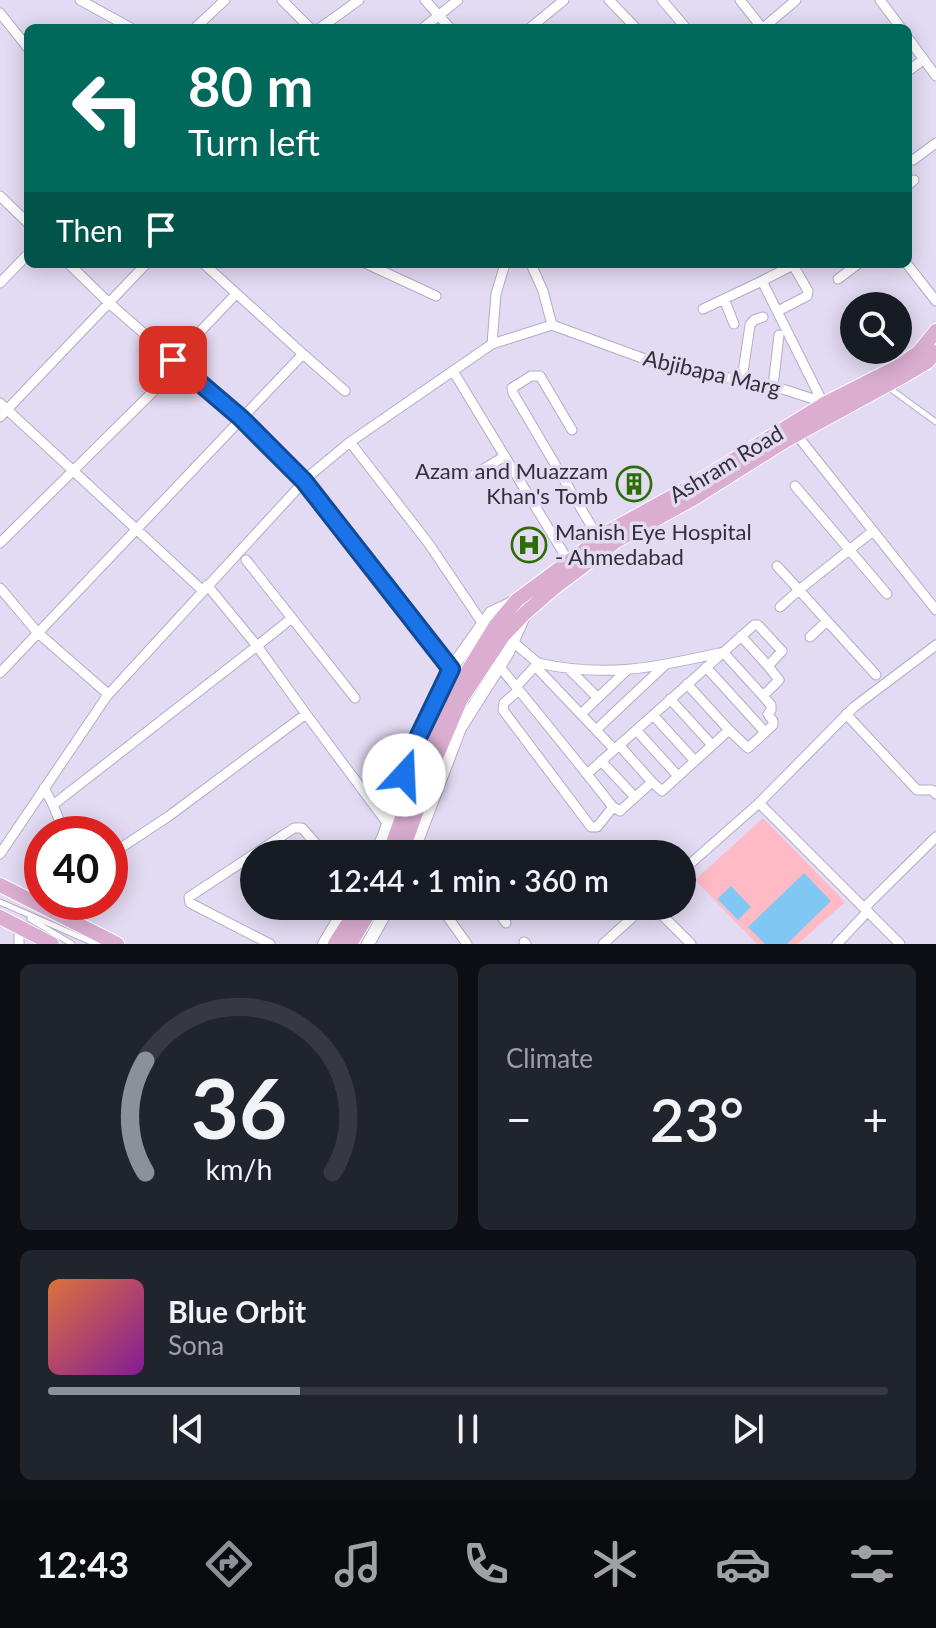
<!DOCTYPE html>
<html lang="en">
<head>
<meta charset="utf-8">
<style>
	:root { --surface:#171b24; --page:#20242c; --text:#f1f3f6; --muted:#9ea1a6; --line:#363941; --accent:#8c9099 }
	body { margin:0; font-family:Lato,sans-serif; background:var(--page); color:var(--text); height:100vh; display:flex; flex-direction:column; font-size:30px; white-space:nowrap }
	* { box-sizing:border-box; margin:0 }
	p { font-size:26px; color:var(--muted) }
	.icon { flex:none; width:44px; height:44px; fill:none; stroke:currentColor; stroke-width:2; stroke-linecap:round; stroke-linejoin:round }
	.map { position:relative; height:944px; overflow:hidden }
	.side { display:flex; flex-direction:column; gap:20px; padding:20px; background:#0d0f14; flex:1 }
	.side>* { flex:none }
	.hud { position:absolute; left:24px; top:24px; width:888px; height:244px; border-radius:12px; box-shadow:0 4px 20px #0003; background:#00695c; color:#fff; overflow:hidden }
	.buttons { position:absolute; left:840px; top:292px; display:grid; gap:16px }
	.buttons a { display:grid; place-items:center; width:72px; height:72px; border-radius:50%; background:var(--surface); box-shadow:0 4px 20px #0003; font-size:40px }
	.speed { position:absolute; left:24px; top:816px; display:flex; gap:16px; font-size:40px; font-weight:700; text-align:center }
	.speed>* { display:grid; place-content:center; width:104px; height:104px; border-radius:50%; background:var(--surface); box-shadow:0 4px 20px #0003; line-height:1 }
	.speed .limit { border:12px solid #d22; background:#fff; color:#111 }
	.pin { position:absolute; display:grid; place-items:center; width:68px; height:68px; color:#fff; margin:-34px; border-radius:16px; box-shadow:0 4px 12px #0006 }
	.me { position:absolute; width:88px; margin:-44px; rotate:20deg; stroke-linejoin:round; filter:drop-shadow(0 0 6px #0008) }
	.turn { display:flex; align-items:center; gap:28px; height:168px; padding:0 32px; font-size:36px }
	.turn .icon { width:104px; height:104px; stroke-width:2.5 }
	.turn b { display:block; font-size:56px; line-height:68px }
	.then { display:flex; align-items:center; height:76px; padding:0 32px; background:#0003; gap:16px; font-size:30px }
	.big { font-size:60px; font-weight:600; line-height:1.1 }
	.side .card { flex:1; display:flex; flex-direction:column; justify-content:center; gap:12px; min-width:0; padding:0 28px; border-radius:12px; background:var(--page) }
	.side .dial { align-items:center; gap:0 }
	.dial svg { height:208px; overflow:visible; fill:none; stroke:var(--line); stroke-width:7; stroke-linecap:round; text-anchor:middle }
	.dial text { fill:var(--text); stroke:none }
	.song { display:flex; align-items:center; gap:24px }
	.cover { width:96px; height:96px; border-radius:12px; background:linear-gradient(135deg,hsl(20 70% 55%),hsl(290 70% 35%)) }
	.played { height:8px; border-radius:4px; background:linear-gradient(90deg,var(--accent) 30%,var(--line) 30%) }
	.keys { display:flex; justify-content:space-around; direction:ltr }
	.heat { display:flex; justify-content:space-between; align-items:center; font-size:44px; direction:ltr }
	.side .tiles { flex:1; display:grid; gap:20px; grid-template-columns:1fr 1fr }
	.card:last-child { grid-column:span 2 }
	.trip { position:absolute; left:240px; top:840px; width:456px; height:80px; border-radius:40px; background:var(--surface); box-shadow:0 4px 20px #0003; font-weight:600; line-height:80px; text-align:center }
	.tabs { display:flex; height:128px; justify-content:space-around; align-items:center; background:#090b0e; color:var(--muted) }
	.tabs .icon { width:56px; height:56px }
	.tabs .active { color:var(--accent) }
	.tabs b { font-size:36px; color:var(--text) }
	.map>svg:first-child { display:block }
</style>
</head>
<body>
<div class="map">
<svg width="936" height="944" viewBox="0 0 936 944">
	<rect width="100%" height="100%" fill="#e3daf3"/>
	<path fill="#ffbac5" d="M763 818 845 902 798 944H757L695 880Z"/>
	<path fill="#80c8f3" d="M804 873 831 901 787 944H765L748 927Z
		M731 886 751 907 738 920 717 899Z"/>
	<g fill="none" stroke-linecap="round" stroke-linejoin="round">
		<g stroke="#b4abc4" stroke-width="7">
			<path id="service" d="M888 387 936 422
				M0 902 96 944
				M30 919 72 944"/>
		</g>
		<g stroke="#b4abc4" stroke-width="11">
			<path id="minor" d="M80 0 131 28
				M282 0 310 28
				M425 0 450 28
				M609 0 636 28
				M662 0 686 28
				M740 0 762 28
				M880 0 901 28
				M0 13 28 48
				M195 28 225 0
				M320 28 359 0
				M423 28 458 0
				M530 28 564 0
				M763 28 796 0
				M908 38 936 76
				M908 71 923 60
				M913 160 936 143
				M908 185 914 180
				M0 196 28 223
				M69 264 109 303 241 418 304 481 451 669
				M367 264 436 296
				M531 264 543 291 552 325
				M907 264 936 301
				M838 279 858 264
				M762 281 795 264
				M0 283 28 254
				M724 299 734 324
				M703 309 762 281 822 401
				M778 311 807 296 808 291 793 265
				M552 325 664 366 773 386 826 403
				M492 344 496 294 505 264
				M303 354 345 391
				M173 360 236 294
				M453 371 569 562
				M742 379 750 325 754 320 763 317
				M773 386 779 335
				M0 403 202 590
				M0 417 146 264
				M572 430 540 376H531L512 388 513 393 599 539
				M796 434 936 610
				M350 442 429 544 483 624
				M475 474 505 456
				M795 486 887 594
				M873 531 799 590 876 675
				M0 543 179 366
				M246 560 355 698
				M777 566 799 590 780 607
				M0 588 37 632 108 694
				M292 618 257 646 306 714
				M741 636 768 666
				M810 637 827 621
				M513 642 538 663
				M723 652 763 696
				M499 666C538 713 576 760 613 807L597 827H591L503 710 504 703 519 690
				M535 666 614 749
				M706 667 765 732
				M570 670 598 698
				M0 673 303 354 204 264
				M687 684 729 730
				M516 687 538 663C605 678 653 668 719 653
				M670 699 712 745
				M581 714 627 670
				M846 714 917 790H932L936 794
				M653 715 695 761
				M596 730 666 664
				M636 730 678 776
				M619 745 652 782
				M601 761 635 797
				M587 774 754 625H758L782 651 768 666 779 680 763 696 771 705V710L768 714 773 721V725L748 748 729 730 662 791 652 782 620 811 613 807
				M44 788 53 805 257 646 207 585
				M759 803 900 944
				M53 805 65 834
				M0 854 107 696 309 476 350 442 492 344 552 325
				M110 855 169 816 306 714 388 824
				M682 871 759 803 854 707 936 645
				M93 902V903
				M494 906 506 923
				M653 906 691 944
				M864 908 936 837
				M447 916 467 944
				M524 942 526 944
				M19 944V927
				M270 944 190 903 189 897 294 828H302L325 854
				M603 944 645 906
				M837 944 868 911"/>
		</g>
		<g stroke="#b4abc4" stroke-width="14">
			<path id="tertiary" d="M375 854 384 836 412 750 451 669 491 613 516 601
				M412 854 460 728 507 654 524 616
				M324 944 347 906
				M368 944 389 906"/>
		</g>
		<g stroke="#fff" stroke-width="16">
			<path id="primary" d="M389 854 436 723 496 625 517 600 610 531 688 488 826 403 899 366 919 352 936 331
				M401 854 437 755 461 699 503 636 525 613 554 588 616 541 694 498 788 439 905 375 927 362 936 352
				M0 885 117 944
				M0 917 52 944
				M335 944 359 906
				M350 944 373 906"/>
		</g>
		<use href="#service" stroke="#fff" stroke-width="5"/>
		<use href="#minor" stroke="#fff" stroke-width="9"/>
		<use href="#tertiary" stroke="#fff" stroke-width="12"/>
		<use href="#primary" stroke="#daadd1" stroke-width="14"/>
	</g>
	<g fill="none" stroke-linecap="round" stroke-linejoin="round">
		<g stroke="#114b97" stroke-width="20">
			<path id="route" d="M173 360 241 418 304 481 451 669 412 750 404 775"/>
		</g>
		<use href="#route" stroke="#1a73e8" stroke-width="14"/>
	</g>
	<defs>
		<g id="building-ring" transform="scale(1.8)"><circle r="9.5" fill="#e3daf3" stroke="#2c6e05" stroke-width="1.5"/><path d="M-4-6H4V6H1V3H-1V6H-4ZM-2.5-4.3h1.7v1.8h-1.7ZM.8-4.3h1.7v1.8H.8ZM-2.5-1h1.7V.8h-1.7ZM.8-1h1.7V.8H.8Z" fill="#2c6e05"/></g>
		<g id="hospital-ring" transform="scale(1.8)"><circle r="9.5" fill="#e3daf3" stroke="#2c6e05" stroke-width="1.5"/><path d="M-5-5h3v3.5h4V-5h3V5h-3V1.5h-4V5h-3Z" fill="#2c6e05"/></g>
	</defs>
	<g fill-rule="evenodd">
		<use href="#building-ring" x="634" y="484"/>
		<use href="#hospital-ring" x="529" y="545"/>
	</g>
	<g text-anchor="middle" stroke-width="7" stroke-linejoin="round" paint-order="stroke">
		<g font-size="22" fill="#333039" stroke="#e3daf3">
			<text transform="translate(712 373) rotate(13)" y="8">Abjibapa Marg</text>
			<text transform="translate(726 464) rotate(-31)" y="8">Ashram Road</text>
		</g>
		<g font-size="22" fill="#333039" stroke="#e3daf3" text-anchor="end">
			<text x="608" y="479">Azam and Muazzam<tspan x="608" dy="25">Khan's Tomb</tspan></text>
			<text x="555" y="540" text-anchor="start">Manish Eye Hospital<tspan x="555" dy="25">- Ahmedabad</tspan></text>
		</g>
	</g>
</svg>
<div class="buttons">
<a><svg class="icon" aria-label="search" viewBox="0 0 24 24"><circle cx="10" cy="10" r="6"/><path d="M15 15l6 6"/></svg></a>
</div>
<div class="speed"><div class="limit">40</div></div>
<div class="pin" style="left:173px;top:360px;background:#d93025"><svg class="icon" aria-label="arrive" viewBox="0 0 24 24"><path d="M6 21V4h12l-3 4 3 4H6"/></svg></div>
<svg class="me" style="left:404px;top:775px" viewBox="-20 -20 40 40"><circle r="19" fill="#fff"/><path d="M0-13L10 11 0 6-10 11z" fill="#1a73e8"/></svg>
<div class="trip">12:44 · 1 min · 360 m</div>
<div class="hud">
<div class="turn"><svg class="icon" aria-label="left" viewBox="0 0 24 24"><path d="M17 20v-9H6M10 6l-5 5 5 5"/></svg><div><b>80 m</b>Turn left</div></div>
<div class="then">Then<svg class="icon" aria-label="arrive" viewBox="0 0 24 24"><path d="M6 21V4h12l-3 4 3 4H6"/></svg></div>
</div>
</div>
<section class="side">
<div class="tiles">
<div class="card dial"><svg viewBox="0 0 100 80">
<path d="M14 69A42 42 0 1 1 86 69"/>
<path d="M14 69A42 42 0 0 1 14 26" stroke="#8c9099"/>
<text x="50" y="56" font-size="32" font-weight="700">36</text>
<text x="50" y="72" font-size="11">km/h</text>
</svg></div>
<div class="card"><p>Climate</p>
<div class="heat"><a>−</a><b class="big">23°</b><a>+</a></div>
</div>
<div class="card">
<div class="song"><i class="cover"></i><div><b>Blue Orbit</b><p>Sona</p></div></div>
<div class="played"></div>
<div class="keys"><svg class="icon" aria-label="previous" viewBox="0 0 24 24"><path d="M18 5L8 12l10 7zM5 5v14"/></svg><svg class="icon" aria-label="pause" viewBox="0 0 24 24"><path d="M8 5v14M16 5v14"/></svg><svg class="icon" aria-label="next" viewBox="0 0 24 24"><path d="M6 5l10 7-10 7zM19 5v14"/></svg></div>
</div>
</div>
</section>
<nav class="tabs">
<b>12:43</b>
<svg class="icon active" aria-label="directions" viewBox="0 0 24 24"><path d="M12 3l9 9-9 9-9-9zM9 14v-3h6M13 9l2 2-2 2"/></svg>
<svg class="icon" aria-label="music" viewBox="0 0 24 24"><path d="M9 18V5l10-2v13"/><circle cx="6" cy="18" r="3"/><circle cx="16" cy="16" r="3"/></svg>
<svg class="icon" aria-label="phone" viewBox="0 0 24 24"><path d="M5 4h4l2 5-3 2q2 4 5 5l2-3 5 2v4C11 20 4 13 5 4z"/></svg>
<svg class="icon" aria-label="climate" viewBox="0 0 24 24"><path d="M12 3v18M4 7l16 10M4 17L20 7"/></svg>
<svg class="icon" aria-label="car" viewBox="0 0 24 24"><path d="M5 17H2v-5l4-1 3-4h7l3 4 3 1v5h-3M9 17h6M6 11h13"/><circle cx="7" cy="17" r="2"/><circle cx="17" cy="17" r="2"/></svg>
<svg class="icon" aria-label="filters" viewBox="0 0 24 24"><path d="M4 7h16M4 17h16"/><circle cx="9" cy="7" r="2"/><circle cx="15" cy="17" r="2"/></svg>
</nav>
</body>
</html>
